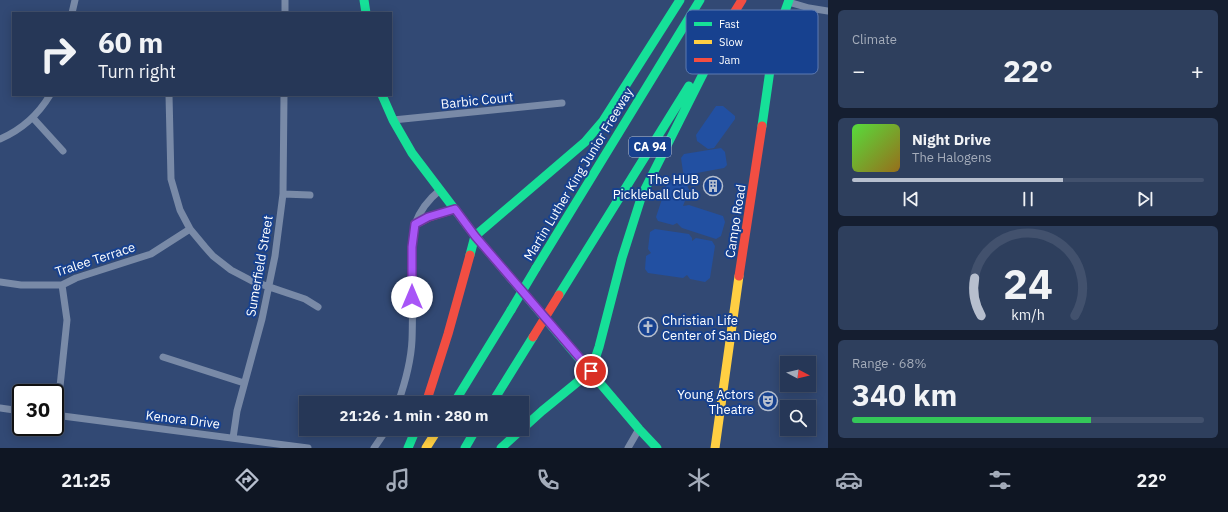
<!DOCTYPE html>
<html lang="en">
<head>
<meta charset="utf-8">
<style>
	:root { --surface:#263757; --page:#2e3f5d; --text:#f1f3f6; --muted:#a4acba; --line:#42516d; --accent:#b7bfce }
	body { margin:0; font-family:"IBM Plex Sans",sans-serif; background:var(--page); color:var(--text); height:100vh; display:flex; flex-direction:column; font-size:15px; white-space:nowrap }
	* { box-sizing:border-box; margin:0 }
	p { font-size:13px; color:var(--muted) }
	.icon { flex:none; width:22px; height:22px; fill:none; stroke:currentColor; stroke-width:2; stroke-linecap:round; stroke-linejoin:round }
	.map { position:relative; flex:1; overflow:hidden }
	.drawer { display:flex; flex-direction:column; gap:10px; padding:10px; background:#151e30; width:400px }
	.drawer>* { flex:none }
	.guide { position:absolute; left:12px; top:12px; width:380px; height:84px; border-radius:0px; box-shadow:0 2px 10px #0003,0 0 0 1px var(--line); background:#263757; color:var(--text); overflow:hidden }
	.needle { width:26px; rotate:97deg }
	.fabs { position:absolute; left:780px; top:356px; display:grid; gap:8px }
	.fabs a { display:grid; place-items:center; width:36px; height:36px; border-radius:0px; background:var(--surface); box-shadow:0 2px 10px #0003,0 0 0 1px var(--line); font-size:20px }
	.speed { position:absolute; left:12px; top:384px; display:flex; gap:8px; font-size:20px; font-weight:700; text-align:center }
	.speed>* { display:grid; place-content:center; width:52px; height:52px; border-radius:50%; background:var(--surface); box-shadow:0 2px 10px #0003,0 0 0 1px var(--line); line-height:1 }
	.speed .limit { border:2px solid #111; border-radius:6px; background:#fff; color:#111 }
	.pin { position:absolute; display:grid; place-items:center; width:34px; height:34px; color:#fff; margin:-17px; border:2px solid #fff; border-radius:50%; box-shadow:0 1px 4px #0007 }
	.me { position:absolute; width:44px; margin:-22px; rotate:0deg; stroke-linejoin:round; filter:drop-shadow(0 0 3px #0008) }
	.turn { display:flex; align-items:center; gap:14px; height:84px; padding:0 20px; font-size:18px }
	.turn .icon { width:52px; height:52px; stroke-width:2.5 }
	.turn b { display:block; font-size:28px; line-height:34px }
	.big { font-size:30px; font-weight:700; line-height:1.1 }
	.drawer .card { flex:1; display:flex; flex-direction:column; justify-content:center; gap:6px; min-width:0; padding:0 14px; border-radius:6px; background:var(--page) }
	.drawer .dial { align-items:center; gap:0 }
	.dial svg { height:104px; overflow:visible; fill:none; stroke:var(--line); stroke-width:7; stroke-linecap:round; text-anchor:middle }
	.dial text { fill:var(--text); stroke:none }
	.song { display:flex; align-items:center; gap:12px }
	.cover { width:48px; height:48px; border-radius:6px; background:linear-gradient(135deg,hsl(110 70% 55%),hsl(40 70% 35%)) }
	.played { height:4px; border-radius:2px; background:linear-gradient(90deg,var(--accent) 60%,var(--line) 60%) }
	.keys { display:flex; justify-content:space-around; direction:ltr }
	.heat { display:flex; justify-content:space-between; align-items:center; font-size:22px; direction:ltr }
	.charge { height:6px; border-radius:3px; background:linear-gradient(90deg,#34c759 68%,var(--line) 0) }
	.trip { position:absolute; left:299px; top:396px; width:230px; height:40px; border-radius:0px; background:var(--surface); box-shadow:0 2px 10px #0003,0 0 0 1px var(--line); font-weight:700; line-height:40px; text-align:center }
	.menu { display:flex; height:64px; justify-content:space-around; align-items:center; background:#0f1623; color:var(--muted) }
	.menu .icon { width:28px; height:28px }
	.menu .active { color:var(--accent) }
	.menu b { font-size:18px; color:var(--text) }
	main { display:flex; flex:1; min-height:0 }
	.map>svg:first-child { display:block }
</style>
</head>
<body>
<main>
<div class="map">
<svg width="828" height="448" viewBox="0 0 828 448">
	<rect width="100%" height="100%" fill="#324974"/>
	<path fill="#2250a2" d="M716 106H723L735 116V119L714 148 708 149 697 141 696 135Z
		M721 148 725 152 727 165 724 168 686 175 683 172 681 158 684 154Z
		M672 180 687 185 689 190 683 206 689 205 723 216 725 222 721 236 716 239 682 228 677 223 673 225 658 221 656 217 668 181Z
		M655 229 689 234 692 238V241L696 238 712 241 715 246 710 278 705 282 690 279 687 275 683 278 648 273 645 269 646 256 651 253 648 249 650 232Z"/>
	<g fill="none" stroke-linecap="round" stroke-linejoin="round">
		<path stroke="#798aa7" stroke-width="7" d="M788 2 809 8 828 11
			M72 13 75 0
			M285 13V0
			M169 95 171 179 180 210 190 229 205 247 213 256 231 270 252 281 305 299 318 307
			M33 118 63 151
			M393 120 562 103
			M0 139C21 130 38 115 50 95
			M283 194 310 195
			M0 282 21 285H62L76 278 151 254 190 229
			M163 357 244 383
			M398 403C405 383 411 362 412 340 413 316 412 291 412 267 412 253 411 237 415 224 420 210 429 199 440 190
			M0 408 21 411
			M55 415 308 448
			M57 415 67 320 62 285
			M233 438 237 411 262 319 275 256 283 194 284 95
			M374 448 387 429
			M628 448 639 429"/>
		<path stroke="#16e098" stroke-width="9" d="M364 0 366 13
			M382 95 393 120 412 153 475 236 639 429 657 448
			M762 126 770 70 779 28 789 0
			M470 255 475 236 585 142 603 121 680 0
			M536 268 700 0
			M559 295 689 86
			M454 403 511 310
			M492 403 533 337
			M408 448 416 429
			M465 448 476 429
			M501 448 542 411 591 371 599 347 622 258 642 195 704 72 720 36"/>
		<path stroke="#ffcf43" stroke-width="9" d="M426 448 438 429
			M715 448 739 276"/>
		<path stroke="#f24e42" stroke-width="9" d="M716 42 742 0
			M415 224 429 217 455 209
			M739 276 762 126
			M426 403 448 334 470 255"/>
		<path stroke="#16e098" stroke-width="9" d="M511 310 536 268"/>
		<path stroke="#f24e42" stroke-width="9" d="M533 337 559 295"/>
	</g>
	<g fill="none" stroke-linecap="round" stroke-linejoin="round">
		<g stroke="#6d37a1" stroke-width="10">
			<path id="route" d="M412 297V247L415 224 428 217 455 209 475 236 591 371"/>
		</g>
		<use href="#route" stroke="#a855f7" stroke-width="7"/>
	</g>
	<defs>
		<g id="building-ring" transform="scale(1)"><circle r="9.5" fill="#17418f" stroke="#b7bfce" stroke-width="1.5"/><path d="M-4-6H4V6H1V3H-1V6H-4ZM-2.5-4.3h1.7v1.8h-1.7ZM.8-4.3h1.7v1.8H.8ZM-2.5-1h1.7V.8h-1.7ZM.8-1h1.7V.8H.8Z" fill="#b7bfce"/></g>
		<g id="church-ring" transform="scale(1)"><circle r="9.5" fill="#17418f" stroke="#b7bfce" stroke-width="1.5"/><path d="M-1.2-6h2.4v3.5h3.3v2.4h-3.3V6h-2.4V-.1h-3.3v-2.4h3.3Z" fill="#b7bfce"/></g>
		<g id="theatre-ring" transform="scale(1)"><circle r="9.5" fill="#17418f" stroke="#b7bfce" stroke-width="1.5"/><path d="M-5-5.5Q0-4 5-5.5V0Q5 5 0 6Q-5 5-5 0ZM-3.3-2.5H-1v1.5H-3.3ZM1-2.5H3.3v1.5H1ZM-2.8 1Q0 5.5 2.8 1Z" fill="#b7bfce"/></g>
	</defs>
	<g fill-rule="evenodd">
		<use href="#building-ring" x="713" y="186"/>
		<use href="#church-ring" x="648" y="327"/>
		<use href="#theatre-ring" x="768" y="401"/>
	</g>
	<g text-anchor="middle" stroke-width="4" stroke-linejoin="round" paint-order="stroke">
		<rect fill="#17418f" stroke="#b9c6dd" stroke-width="1" x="629" y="137" width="42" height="20" rx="3"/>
		<g font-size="12" font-weight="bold" fill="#fff">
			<text x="650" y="151">CA 94</text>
		</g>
		<g font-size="13" fill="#fff" stroke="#17418f">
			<text transform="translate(477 100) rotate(-6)" y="5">Barbic Court</text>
			<text transform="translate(578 174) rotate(-59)" y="5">Martin Luther King Junior Freeway</text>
			<text transform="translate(735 221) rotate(-81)" y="5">Campo Road</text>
			<text transform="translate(95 259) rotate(-18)" y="5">Tralee Terrace</text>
			<text transform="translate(259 266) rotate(-80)" y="5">Sumerfield Street</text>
			<text transform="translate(183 419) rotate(7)" y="5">Kenora Drive</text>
		</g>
		<g font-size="13" fill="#fff" stroke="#17418f" text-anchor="end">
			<text x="699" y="184">The HUB<tspan x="699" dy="15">Pickleball Club</tspan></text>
			<text x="662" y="325" text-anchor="start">Christian Life<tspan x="662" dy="15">Center of San Diego</tspan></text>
			<text x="754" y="399">Young Actors<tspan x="754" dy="15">Theatre</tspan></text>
		</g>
	</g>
	<rect x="686" y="10" width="132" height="64" rx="6" fill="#17418f" stroke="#5d7ab1" stroke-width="1"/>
	<rect x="694" y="22" width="18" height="4" fill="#16e098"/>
	<rect x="694" y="40" width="18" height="4" fill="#ffcf43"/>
	<rect x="694" y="58" width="18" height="4" fill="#f24e42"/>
	<g font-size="11" fill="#fff">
		<text x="719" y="28">Fast</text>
		<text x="719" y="46">Slow</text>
		<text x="719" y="64">Jam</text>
	</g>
</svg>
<div class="fabs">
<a><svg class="needle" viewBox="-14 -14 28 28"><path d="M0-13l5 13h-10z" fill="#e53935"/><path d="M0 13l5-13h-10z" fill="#a4acba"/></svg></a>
<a><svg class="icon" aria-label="search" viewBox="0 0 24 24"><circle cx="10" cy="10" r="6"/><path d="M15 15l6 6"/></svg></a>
</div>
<div class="speed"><div class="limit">30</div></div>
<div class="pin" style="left:591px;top:371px;background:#d93025"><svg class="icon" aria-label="arrive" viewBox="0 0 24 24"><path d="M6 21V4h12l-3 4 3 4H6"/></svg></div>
<svg class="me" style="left:412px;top:297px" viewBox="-20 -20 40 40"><circle r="19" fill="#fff"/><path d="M0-13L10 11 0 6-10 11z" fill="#a855f7"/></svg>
<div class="trip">21:26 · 1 min · 280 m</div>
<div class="guide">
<div class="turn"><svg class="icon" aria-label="right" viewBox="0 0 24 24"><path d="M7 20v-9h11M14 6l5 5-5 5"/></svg><div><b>60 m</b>Turn right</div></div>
</div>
</div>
<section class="drawer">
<div class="card"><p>Climate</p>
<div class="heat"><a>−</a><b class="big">22°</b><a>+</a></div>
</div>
<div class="card">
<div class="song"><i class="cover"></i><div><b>Night Drive</b><p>The Halogens</p></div></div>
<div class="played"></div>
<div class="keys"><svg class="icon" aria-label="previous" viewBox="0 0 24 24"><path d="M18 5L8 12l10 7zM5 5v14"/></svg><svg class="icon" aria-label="pause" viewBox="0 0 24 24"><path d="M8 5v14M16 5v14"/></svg><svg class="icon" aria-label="next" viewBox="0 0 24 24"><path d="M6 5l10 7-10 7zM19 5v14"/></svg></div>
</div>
<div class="card dial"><svg viewBox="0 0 100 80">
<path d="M14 69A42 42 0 1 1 86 69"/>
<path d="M14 69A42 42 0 0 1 9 40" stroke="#b7bfce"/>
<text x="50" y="56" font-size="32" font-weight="700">24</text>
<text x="50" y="72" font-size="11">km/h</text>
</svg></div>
<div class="card"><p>Range · 68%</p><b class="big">340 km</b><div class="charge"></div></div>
</section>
</main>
<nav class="menu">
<b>21:25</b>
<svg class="icon active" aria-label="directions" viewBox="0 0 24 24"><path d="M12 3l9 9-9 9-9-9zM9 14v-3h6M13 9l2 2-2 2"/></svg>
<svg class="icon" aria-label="music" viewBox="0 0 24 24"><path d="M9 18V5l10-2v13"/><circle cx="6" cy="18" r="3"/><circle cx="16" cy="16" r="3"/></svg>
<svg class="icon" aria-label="phone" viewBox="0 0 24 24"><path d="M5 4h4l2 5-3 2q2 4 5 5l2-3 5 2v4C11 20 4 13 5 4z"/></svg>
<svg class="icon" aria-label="climate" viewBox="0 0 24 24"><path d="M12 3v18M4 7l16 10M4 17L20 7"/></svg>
<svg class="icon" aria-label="car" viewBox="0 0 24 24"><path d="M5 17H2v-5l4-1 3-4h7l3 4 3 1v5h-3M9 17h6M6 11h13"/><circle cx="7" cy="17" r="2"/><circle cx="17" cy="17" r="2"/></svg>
<svg class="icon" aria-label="filters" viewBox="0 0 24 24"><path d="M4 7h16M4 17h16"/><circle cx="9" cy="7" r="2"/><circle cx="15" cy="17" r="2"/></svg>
<b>22°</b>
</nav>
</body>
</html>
